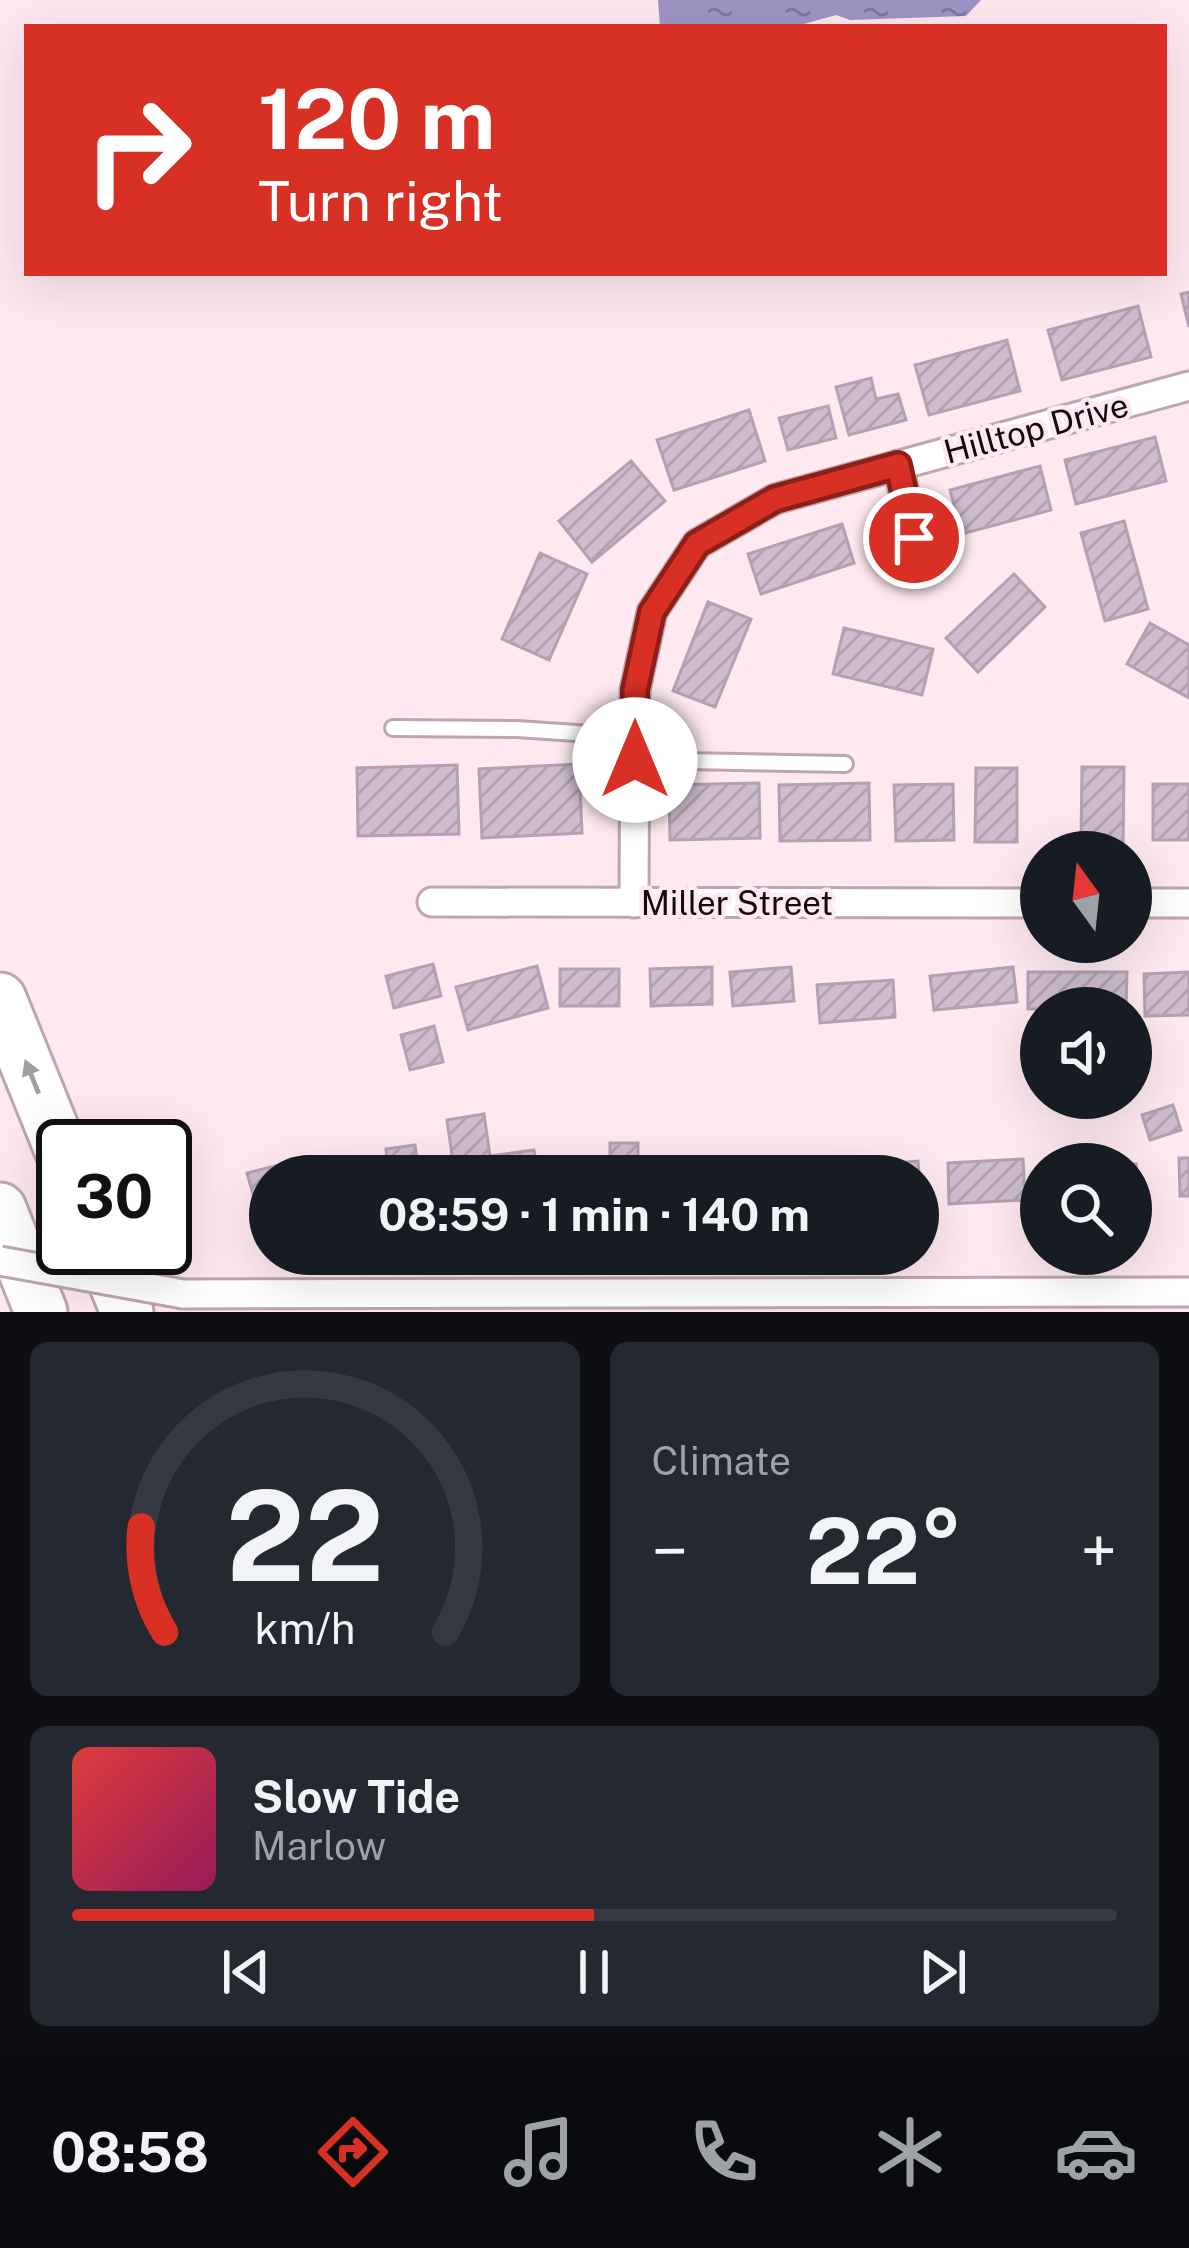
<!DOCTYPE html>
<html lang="en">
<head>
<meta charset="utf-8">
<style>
	:root { --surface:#171b24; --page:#242831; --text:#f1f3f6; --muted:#9ea1a6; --line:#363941; --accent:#d93025 }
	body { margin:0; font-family:"Public Sans",sans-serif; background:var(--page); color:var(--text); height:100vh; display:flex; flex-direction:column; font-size:45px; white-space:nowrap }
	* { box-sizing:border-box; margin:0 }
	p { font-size:39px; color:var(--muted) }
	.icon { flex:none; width:66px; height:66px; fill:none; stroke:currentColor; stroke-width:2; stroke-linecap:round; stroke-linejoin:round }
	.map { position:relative; height:1312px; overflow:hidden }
	.panel { display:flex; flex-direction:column; gap:30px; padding:30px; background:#0d0f14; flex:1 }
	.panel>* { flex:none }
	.top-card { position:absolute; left:24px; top:24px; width:1143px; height:252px; border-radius:0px; box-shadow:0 12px 48px #0002; background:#d93025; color:#fff; overflow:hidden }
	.needle { width:78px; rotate:345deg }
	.buttons { position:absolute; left:1020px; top:831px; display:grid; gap:24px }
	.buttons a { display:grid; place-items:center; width:132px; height:132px; border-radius:50%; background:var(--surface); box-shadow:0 12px 48px #0002; font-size:60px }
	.speed { position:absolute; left:36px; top:1119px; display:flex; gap:24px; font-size:60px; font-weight:700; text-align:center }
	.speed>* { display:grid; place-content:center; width:156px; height:156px; border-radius:50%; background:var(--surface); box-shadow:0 12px 48px #0002; line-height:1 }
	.speed .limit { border:6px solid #111; border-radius:18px; background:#fff; color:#111 }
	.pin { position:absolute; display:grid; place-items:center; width:102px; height:102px; color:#fff; margin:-51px; border:6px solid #fff; border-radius:50%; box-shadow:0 3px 12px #0007 }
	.me { position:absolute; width:132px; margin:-66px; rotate:0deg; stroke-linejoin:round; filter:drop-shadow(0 0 9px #0008) }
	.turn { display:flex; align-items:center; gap:42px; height:252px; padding:0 36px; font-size:54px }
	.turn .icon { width:156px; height:156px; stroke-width:2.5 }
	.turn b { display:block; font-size:84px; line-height:102px }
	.big { font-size:90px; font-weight:700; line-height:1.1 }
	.panel .widget { flex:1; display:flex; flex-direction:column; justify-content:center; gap:18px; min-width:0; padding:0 42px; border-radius:18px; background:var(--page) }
	.panel .dial { align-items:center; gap:0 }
	.dial svg { height:312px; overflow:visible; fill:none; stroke:var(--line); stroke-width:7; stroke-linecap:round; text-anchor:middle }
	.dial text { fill:var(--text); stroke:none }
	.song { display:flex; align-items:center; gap:36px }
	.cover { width:144px; height:144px; border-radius:18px; background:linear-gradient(135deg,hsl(0 70% 55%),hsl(330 70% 35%)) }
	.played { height:12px; border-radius:6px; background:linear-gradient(90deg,var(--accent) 50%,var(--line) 50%) }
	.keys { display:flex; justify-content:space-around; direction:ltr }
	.heat { display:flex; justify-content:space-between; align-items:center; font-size:66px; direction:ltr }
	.panel .tiles { flex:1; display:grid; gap:30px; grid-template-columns:1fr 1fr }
	.widget:last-child { grid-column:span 2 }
	.trip { position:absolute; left:249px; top:1155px; width:690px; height:120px; border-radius:60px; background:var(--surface); box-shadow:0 12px 48px #0002; font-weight:700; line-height:120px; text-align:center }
	.tabs { display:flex; height:192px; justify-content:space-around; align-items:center; background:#090b0e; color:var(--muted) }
	.tabs .icon { width:84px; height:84px }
	.tabs .selected { color:var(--accent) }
	.tabs b { font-size:54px; color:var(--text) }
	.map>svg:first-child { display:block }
</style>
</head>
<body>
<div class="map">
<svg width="1189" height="1312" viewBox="0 0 1189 1312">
	<defs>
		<pattern id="water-ripples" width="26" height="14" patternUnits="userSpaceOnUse" patternTransform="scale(3)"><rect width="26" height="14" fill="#9e95c5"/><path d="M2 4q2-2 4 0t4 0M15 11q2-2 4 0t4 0" fill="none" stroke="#7f789e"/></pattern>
		<pattern id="building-hatch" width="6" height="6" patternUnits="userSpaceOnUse" patternTransform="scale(3)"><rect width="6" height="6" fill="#cebdcf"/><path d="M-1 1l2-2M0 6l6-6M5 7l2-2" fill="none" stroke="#b0a1b1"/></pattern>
	</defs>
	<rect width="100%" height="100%" fill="#fee9f0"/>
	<path fill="url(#water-ripples)" d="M658 0H981L966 16 850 20 836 15 793 27H660Z"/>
	<path fill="url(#building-hatch)" stroke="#b1a1b2" stroke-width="3" d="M1189 292V327L1181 294Z
		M1138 306 1151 357 1062 380 1048 330Z
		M1007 340 1020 391 929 415 915 365Z
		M871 378 876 399 898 394 906 420 849 435 836 387Z
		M828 406 836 438 788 450 779 418Z
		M749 410 765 461 674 490 657 440Z
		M1155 437 1166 481 1076 504 1065 460Z
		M631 461 665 501 592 562 559 521Z
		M1040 466 1051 510 962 534 950 490Z
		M1124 521 1148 609 1105 621 1081 533Z
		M842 524 854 563 761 594 748 554Z
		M540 553 587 574 549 660 502 639Z
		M1014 574 1045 607 978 672 946 638Z
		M708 602 751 619 715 707 673 691Z
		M1150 623 1189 645V698L1127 664Z
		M844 628 933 649 922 695 833 674Z
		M579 764 582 833 482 838 479 769Z
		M457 765 459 834 358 836 357 768Z
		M1082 767H1124L1123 845 1081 844Z
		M976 768H1017V842H975Z
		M759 783 760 838 670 840 669 785Z
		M869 783 870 840 780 841 779 785Z
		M953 784 954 840 896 841 894 785Z
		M1153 784H1189V840H1153Z
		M433 964 441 996 394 1008 386 976Z
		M537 966 548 1008 468 1030 456 987Z
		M712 967V1004L651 1006 650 969Z
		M791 967 794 1001 733 1006 730 972Z
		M1013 967 1017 1002 934 1010 930 976Z
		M560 969H619V1006H560Z
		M1028 972H1127L1126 1008 1028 1009Z
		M1189 972V1015L1145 1016 1144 974Z
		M893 980 895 1017 820 1023 817 985Z
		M434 1026 443 1062 410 1070 401 1035Z
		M1173 1105 1181 1130 1150 1140 1142 1115Z
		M484 1114 490 1156 534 1150 538 1176H455L447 1120Z
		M610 1143H638V1158H663V1169L701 1168V1176H640V1170L610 1171Z
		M415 1145 419 1176H330L329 1168 387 1160 386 1149Z
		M306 1158 311 1176H270V1213L259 1216 247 1173Z
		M1179 1158H1189V1196H1180Z
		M1023 1159 1025 1200 949 1204 948 1163Z
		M918 1161 921 1200 918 1201V1176H846L845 1167Z
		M1131 1164H1136L1137 1195H1131Z
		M811 1172V1176H732V1174Z"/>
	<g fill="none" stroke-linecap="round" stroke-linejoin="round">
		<g stroke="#bea6ae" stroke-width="20">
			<path id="lane" d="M393 728 517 729 635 737
				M635 760 845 764"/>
		</g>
		<g stroke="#bea6ae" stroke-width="33">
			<path id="street" d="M898 465 914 539
				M432 902 1041 903
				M634 903 635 690 652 612 697 544 775 499 1189 386
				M1131 903H1189
				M183 1294 1189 1292"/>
		</g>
		<g stroke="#bea6ae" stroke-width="57">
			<path id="highway" d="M0 999 63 1155
				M0 1209 41 1312
				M101 1248 127 1312"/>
		</g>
		<use href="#lane" stroke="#fff" stroke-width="14"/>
		<use href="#street" stroke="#fff" stroke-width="27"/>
		<use href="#highway" stroke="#fff" stroke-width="51"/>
		<g stroke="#bea6ae" stroke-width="33" stroke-linecap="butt">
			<path id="street-bridge" d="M0 1261 183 1294"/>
		</g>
		<use href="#street-bridge" stroke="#fff" stroke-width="27"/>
	</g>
	<defs><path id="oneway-solid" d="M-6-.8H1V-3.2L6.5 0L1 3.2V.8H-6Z" transform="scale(3)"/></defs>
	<use fill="#a09d9e" href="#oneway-solid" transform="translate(32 1077) rotate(-112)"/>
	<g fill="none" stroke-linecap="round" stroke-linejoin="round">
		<g stroke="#8d1f18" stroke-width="30">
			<path id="route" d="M635 760V690L652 612 697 544 775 499 898 465 914 538"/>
		</g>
		<use href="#route" stroke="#d93025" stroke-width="21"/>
	</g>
	<g text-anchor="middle" stroke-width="9" stroke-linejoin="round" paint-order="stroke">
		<g font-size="33" fill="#11090c" stroke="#fee9f0">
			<text transform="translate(1036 428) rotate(-15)" y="12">Hilltop Drive</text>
			<text x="737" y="915">Miller Street</text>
		</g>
	</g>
</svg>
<div class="buttons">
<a><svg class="needle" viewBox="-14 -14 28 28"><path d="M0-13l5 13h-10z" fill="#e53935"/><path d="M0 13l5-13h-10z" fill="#9ea1a6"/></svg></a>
<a><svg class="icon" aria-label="sound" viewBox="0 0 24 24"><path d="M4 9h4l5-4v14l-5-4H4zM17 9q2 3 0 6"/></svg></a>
<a><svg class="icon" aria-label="search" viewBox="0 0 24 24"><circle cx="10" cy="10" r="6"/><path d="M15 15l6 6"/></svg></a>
</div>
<div class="speed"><div class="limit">30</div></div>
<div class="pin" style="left:914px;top:538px;background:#d93025"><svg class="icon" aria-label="arrive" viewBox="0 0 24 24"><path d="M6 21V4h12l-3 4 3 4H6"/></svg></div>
<svg class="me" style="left:635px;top:760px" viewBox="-20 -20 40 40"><circle r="19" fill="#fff"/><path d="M0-13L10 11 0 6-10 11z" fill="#d93025"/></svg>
<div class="trip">08:59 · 1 min · 140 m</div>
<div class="top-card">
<div class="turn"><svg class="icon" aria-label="right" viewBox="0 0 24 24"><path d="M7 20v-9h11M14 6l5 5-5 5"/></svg><div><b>120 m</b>Turn right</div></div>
</div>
</div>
<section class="panel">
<div class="tiles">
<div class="widget dial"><svg viewBox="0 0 100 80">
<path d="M14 69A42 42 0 1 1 86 69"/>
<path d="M14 69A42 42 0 0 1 8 42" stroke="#d93025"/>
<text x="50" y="56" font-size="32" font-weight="700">22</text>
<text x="50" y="72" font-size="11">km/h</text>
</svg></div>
<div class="widget"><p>Climate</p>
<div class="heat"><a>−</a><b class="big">22°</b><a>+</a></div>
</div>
<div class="widget">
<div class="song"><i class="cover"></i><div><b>Slow Tide</b><p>Marlow</p></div></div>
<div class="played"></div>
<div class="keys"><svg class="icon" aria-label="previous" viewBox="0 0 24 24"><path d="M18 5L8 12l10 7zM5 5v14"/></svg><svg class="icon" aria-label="pause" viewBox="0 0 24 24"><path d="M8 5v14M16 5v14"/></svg><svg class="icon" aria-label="next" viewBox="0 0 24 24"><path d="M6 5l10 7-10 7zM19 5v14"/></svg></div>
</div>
</div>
</section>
<nav class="tabs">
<b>08:58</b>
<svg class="icon selected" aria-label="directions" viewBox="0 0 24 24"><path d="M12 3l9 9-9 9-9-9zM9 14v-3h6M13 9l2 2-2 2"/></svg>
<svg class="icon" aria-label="music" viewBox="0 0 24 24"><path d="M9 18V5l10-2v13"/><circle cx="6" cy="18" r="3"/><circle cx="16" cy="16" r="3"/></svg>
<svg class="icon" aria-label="phone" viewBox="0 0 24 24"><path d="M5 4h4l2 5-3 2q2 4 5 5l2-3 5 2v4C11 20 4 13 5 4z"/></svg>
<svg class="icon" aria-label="climate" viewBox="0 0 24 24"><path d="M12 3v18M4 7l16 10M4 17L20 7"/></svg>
<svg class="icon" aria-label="car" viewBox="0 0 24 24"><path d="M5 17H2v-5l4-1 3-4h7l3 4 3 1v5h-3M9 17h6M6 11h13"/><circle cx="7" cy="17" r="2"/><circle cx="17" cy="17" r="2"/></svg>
</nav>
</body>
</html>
